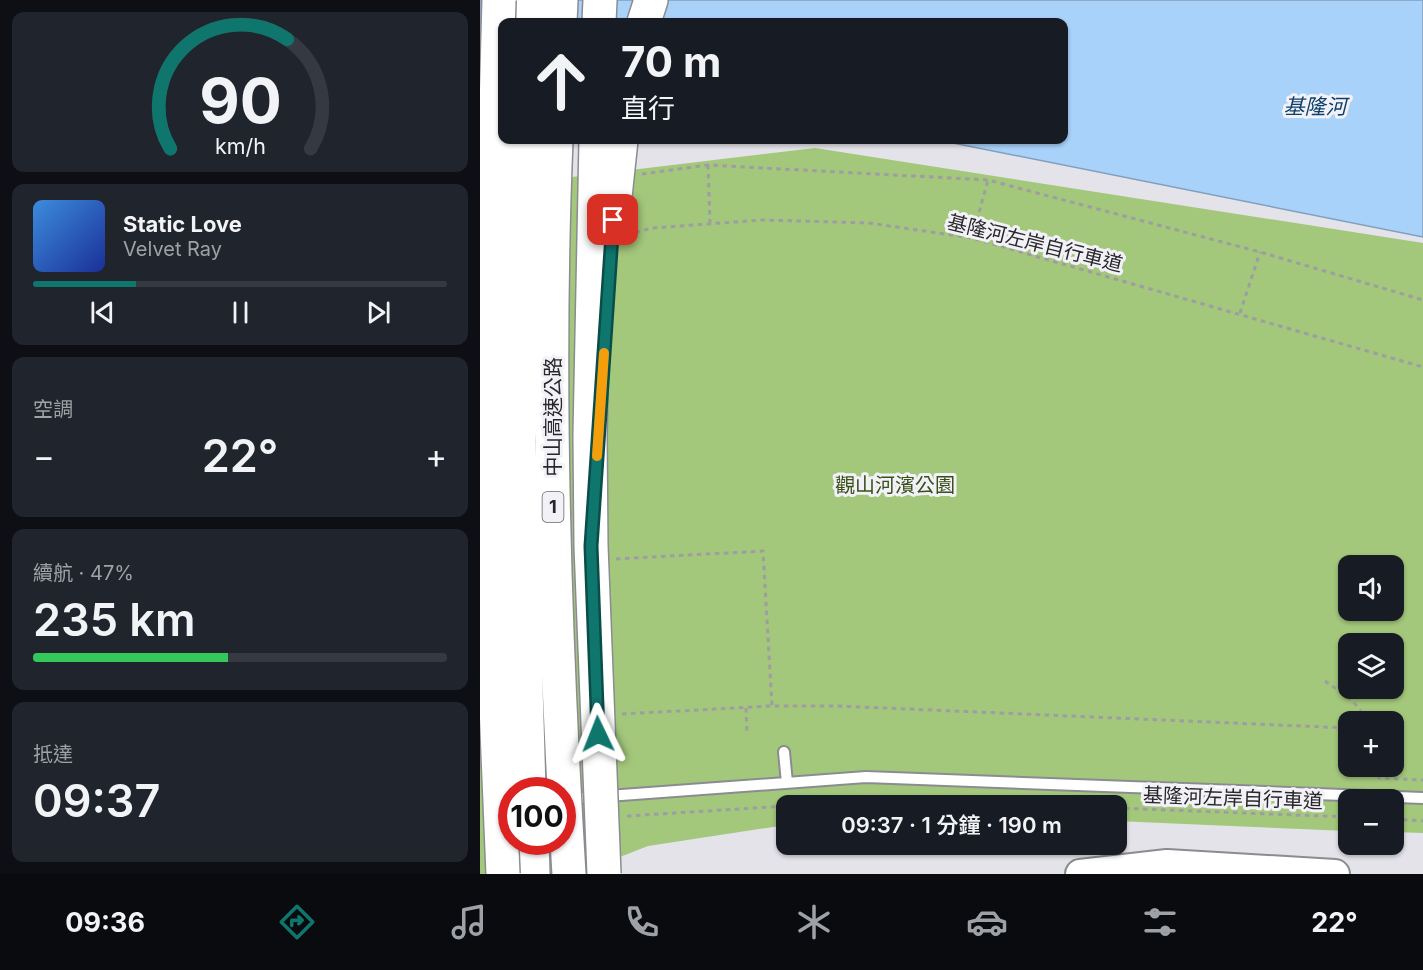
<!DOCTYPE html>
<html lang="zh-TW">
<head>
<meta charset="utf-8">
<style>
	:root { --surface:#171b24; --page:#20242c; --text:#f1f3f6; --muted:#9ea1a6; --line:#363941; --accent:#0f766e }
	body { margin:0; font-family:Inter,"Noto Sans TC",sans-serif; background:var(--page); color:var(--text); height:100vh; display:flex; flex-direction:column; font-size:22px; white-space:nowrap }
	* { box-sizing:border-box; margin:0 }
	p { font-size:20px; color:var(--muted) }
	.icon { flex:none; width:33px; height:33px; fill:none; stroke:currentColor; stroke-width:2; stroke-linecap:round; stroke-linejoin:round }
	.map { position:relative; flex:1; overflow:hidden }
	.side { display:flex; flex-direction:column; gap:12px; padding:12px; background:#0d0f14; width:480px }
	.side>* { flex:none }
	.guide { position:absolute; left:18px; top:18px; width:570px; height:126px; border-radius:12px; box-shadow:0 2px 4px #0004; background:#171b24; color:var(--text); overflow:hidden }
	.fabs { position:absolute; left:858px; top:555px; display:grid; gap:12px }
	.fabs a { display:grid; place-items:center; width:66px; height:66px; border-radius:12px; background:var(--surface); box-shadow:0 2px 4px #0004; font-size:30px }
	.speed { position:absolute; left:18px; top:777px; display:flex; gap:12px; font-size:30px; font-weight:700; text-align:center }
	.speed>* { display:grid; place-content:center; width:78px; height:78px; border-radius:50%; background:var(--surface); box-shadow:0 2px 4px #0004; line-height:1 }
	.speed .limit { border:9px solid #d22; background:#fff; color:#111 }
	.pin { position:absolute; display:grid; place-items:center; width:51px; height:51px; color:#fff; margin:-26px; border-radius:12px; box-shadow:0 3px 9px #0006 }
	.me { position:absolute; width:66px; margin:-33px; rotate:358deg; stroke-linejoin:round; filter:drop-shadow(0 0 4px #0008) }
	.turn { display:flex; align-items:center; gap:21px; height:126px; padding:0 24px; font-size:27px }
	.turn .icon { width:78px; height:78px; stroke-width:2.5 }
	.turn b { display:block; font-size:42px; line-height:51px }
	.big { font-size:45px; font-weight:600; line-height:1.1 }
	.side .tile { flex:1; display:flex; flex-direction:column; justify-content:center; gap:9px; min-width:0; padding:0 21px; border-radius:12px; background:var(--page) }
	.side .dial { align-items:center; gap:0 }
	.dial svg { height:156px; overflow:visible; fill:none; stroke:var(--line); stroke-width:7; stroke-linecap:round; text-anchor:middle }
	.dial text { fill:var(--text); stroke:none }
	.song { display:flex; align-items:center; gap:18px }
	.cover { width:72px; height:72px; border-radius:9px; background:linear-gradient(135deg,hsl(210 70% 55%),hsl(230 70% 35%)) }
	.played { height:6px; border-radius:3px; background:linear-gradient(90deg,var(--accent) 25%,var(--line) 25%) }
	.keys { display:flex; justify-content:space-around; direction:ltr }
	.heat { display:flex; justify-content:space-between; align-items:center; font-size:33px; direction:ltr }
	.charge { height:9px; border-radius:4px; background:linear-gradient(90deg,#34c759 47%,var(--line) 0) }
	.trip { position:absolute; left:296px; top:795px; width:351px; height:60px; border-radius:12px; background:var(--surface); box-shadow:0 2px 4px #0004; font-weight:600; line-height:60px; text-align:center }
	.tab-bar { display:flex; height:96px; justify-content:space-around; align-items:center; background:#090b0e; color:var(--muted) }
	.tab-bar .icon { width:42px; height:42px }
	.tab-bar .current { color:var(--accent) }
	.tab-bar b { font-size:27px; color:var(--text) }
	main { display:flex; flex:1; min-height:0 }
	.map>svg:first-child { display:block }
</style>
</head>
<body>
<main>
<section class="side">
<div class="tile dial"><svg viewBox="0 0 100 80">
<path d="M14 69A42 42 0 1 1 86 69"/>
<path d="M14 69A42 42 0 0 1 74 13" stroke="#0f766e"/>
<text x="50" y="56" font-size="32" font-weight="700">90</text>
<text x="50" y="72" font-size="11">km/h</text>
</svg></div>
<div class="tile">
<div class="song"><i class="cover"></i><div><b>Static Love</b><p>Velvet Ray</p></div></div>
<div class="played"></div>
<div class="keys"><svg class="icon" aria-label="previous" viewBox="0 0 24 24"><path d="M18 5L8 12l10 7zM5 5v14"/></svg><svg class="icon" aria-label="pause" viewBox="0 0 24 24"><path d="M8 5v14M16 5v14"/></svg><svg class="icon" aria-label="next" viewBox="0 0 24 24"><path d="M6 5l10 7-10 7zM19 5v14"/></svg></div>
</div>
<div class="tile"><p>空調</p>
<div class="heat"><a>−</a><b class="big">22°</b><a>+</a></div>
</div>
<div class="tile"><p>續航 · 47%</p><b class="big">235 km</b><div class="charge"></div></div>
<div class="tile"><p>抵達</p><b class="big">09:37</b></div>
</section>
<div class="map">
<svg width="943" height="874" viewBox="0 0 943 874">
	<rect width="100%" height="100%" fill="#e3e3e9"/>
	<path fill="#a3c77b" fill-rule="evenodd" d="M335 148 943 243V833L914 832V800H868V831L636 821V806H306V825L168 846 127 862 125 874H0V188ZM868 566H914V610H868ZM868 644H914V688H868ZM868 722H914V766H868ZM32 790H82V842H32Z"/>
	<path fill="#a9d2fa" stroke="#829fbc" stroke-width="1.5" d="M0 0H943V237L458 140H584V22H22L0 141Z"/>
	<g fill="none" stroke-linecap="round" stroke-linejoin="round">
		<g stroke="#8b8c91" stroke-width="14">
			<path id="service" d="M304 752 307 783
				M87 799 386 777 943 798"/>
		</g>
		<g stroke="#8b8c91" stroke-width="32">
			<path id="secondary" d="M600 874 687 864 855 874"/>
		</g>
		<g stroke="#8b8c91" stroke-width="36">
			<path id="motorway" d="M47 22 48 0
				M80 22 81 0
				M119 22 120 0
				M164 22 171 0
				M52 842 53 874"/>
		</g>
		<path stroke="#9e9ea2" stroke-width="3" stroke-dasharray="4.5 4.5" stroke-linecap="butt" d="M228 165 230 223
			M162 174 228 165 508 180 780 252 943 300
			M138 237 172 228 282 220 389 223 492 238 943 367
			M492 238 508 180
			M760 313 780 252
			M136 559 283 551 292 706
			M845 681C859 691 882 704 885 722
			M266 708 267 735
			M142 714 292 706H358L868 728
			M899 766V778L943 780
			M314 806 401 799 558 806
			M636 808 868 817
			M147 816 306 806
			M914 819 943 821"/>
		<use href="#service" stroke="#fff" stroke-width="10"/>
		<use href="#secondary" stroke="#fff" stroke-width="28"/>
		<use href="#motorway" stroke="#fff" stroke-width="33"/>
		<g stroke="#8b8c91" stroke-width="36" stroke-linecap="butt">
			<path id="motorway-bridge" d="M19 0 9 362 11 586 23 874
				M43 140 39 442 49 790
				M76 140C66 384 74 630 89 874
				M116 140 110 435 111 546 124 874
				M134 206 141 140"/>
		</g>
		<use href="#motorway-bridge" stroke="#fff" stroke-width="33"/>
	</g>
	<g fill="none" stroke-linecap="round" stroke-linejoin="round">
		<g stroke="#0a4d48" stroke-width="15">
			<path id="route" d="M118 734 111 546 133 220"/>
		</g>
		<use href="#route" stroke="#0f766e" stroke-width="10"/>
		<path stroke="#f59e0b" stroke-width="10" d="M117 456 124 353"/>
	</g>
	<g text-anchor="middle" stroke-width="6" stroke-linejoin="round" paint-order="stroke">
		<rect fill="#f1f1f7" stroke="#646468" stroke-width="1.5" x="62.5" y="492" width="21" height="30" rx="4.5"/>
		<g font-size="18" font-weight="bold" fill="#28282a">
			<text x="73" y="513">1</text>
		</g>
		<g font-size="20" fill="#28282a" stroke="#f1f1f7">
			<text transform="translate(555 243) rotate(14)" y="7">基隆河左岸自行車道</text>
			<text transform="translate(73 417) rotate(-90)" y="7">中山高速公路</text>
			<text transform="translate(753 798) rotate(2)" y="7">基隆河左岸自行車道</text>
		</g>
		<g font-size="20" fill="#385016" stroke="#f1f1f7">
			<text x="415" y="492">觀山河濱公園</text>
		</g>
		<g font-size="21" font-style="italic" fill="#0d406a" stroke="#f1f1f7">
			<text x="835" y="114">基隆河</text>
		</g>
	</g>
</svg>
<div class="fabs">
<a><svg class="icon" aria-label="sound" viewBox="0 0 24 24"><path d="M4 9h4l5-4v14l-5-4H4zM17 9q2 3 0 6"/></svg></a>
<a><svg class="icon" aria-label="layers" viewBox="0 0 24 24"><path d="M12 4l9 5-9 5-9-5zM3 14l9 5 9-5"/></svg></a>
<a>+</a>
<a>−</a>
</div>
<div class="speed"><div class="limit">100</div></div>
<div class="pin" style="left:133px;top:220px;background:#d93025"><svg class="icon" aria-label="arrive" viewBox="0 0 24 24"><path d="M6 21V4h12l-3 4 3 4H6"/></svg></div>
<svg class="me" style="left:118px;top:734px" viewBox="-20 -20 40 40"><path d="M0-17L14 15 0 8-14 15z" fill="#0f766e" stroke="#fff" stroke-width="4"/></svg>
<div class="trip">09:37 · 1 分鐘 · 190 m</div>
<div class="guide">
<div class="turn"><svg class="icon" aria-label="ahead" viewBox="0 0 24 24"><path d="M12 20V5M6 11l6-6 6 6"/></svg><div><b>70 m</b>直行</div></div>
</div>
</div>
</main>
<nav class="tab-bar">
<b>09:36</b>
<svg class="icon current" aria-label="directions" viewBox="0 0 24 24"><path d="M12 3l9 9-9 9-9-9zM9 14v-3h6M13 9l2 2-2 2"/></svg>
<svg class="icon" aria-label="music" viewBox="0 0 24 24"><path d="M9 18V5l10-2v13"/><circle cx="6" cy="18" r="3"/><circle cx="16" cy="16" r="3"/></svg>
<svg class="icon" aria-label="phone" viewBox="0 0 24 24"><path d="M5 4h4l2 5-3 2q2 4 5 5l2-3 5 2v4C11 20 4 13 5 4z"/></svg>
<svg class="icon" aria-label="climate" viewBox="0 0 24 24"><path d="M12 3v18M4 7l16 10M4 17L20 7"/></svg>
<svg class="icon" aria-label="car" viewBox="0 0 24 24"><path d="M5 17H2v-5l4-1 3-4h7l3 4 3 1v5h-3M9 17h6M6 11h13"/><circle cx="7" cy="17" r="2"/><circle cx="17" cy="17" r="2"/></svg>
<svg class="icon" aria-label="filters" viewBox="0 0 24 24"><path d="M4 7h16M4 17h16"/><circle cx="9" cy="7" r="2"/><circle cx="15" cy="17" r="2"/></svg>
<b>22°</b>
</nav>
</body>
</html>
